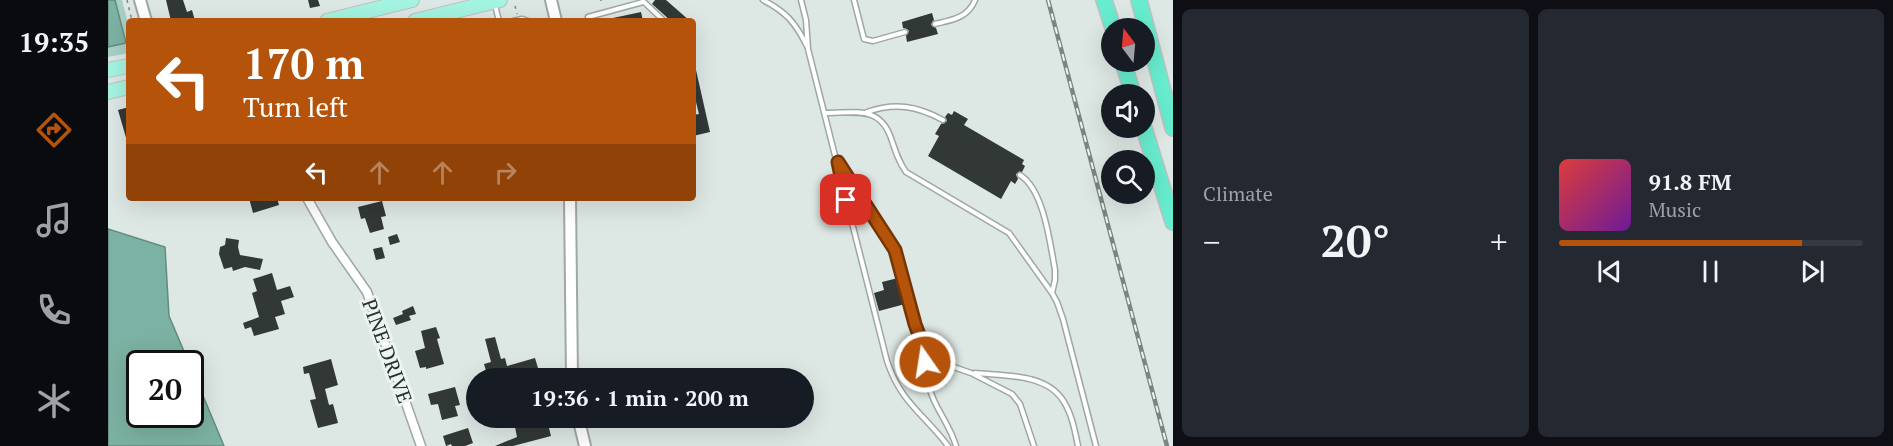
<!DOCTYPE html>
<html lang="en">
<head>
<meta charset="utf-8">
<style>
	:root { --surface:#171b24; --page:#242831; --text:#f1f3f6; --muted:#9ea1a6; --line:#363941; --accent:#b45309 }
	body { margin:0; font-family:"PT Serif",serif; background:var(--page); color:var(--text); height:100vh; display:flex; flex-direction:column; font-size:22px; white-space:nowrap }
	* { box-sizing:border-box; margin:0 }
	p { font-size:20px; color:var(--muted) }
	.icon { flex:none; width:33px; height:33px; fill:none; stroke:currentColor; stroke-width:2; stroke-linecap:round; stroke-linejoin:round }
	.map { position:relative; flex:1; overflow:hidden }
	.sheet { display:flex; flex-direction:column; gap:9px; padding:9px; background:#0d0f14; width:720px }
	.sheet>* { flex:none }
	.top-card { position:absolute; left:18px; top:18px; width:570px; height:183px; border-radius:6px; box-shadow:0 6px 24px #0002; background:#b45309; color:#fff; overflow:hidden }
	.needle { width:39px; rotate:344deg }
	.tools { position:absolute; left:993px; top:18px; display:grid; gap:12px }
	.tools a { display:grid; place-items:center; width:54px; height:54px; border-radius:50%; background:var(--surface); box-shadow:0 6px 24px #0002; font-size:30px }
	.speed { position:absolute; left:18px; top:350px; display:flex; gap:12px; font-size:30px; font-weight:700; text-align:center }
	.speed>* { display:grid; place-content:center; width:78px; height:78px; border-radius:50%; background:var(--surface); box-shadow:0 6px 24px #0002; line-height:1 }
	.speed .limit { border:3px solid #111; border-radius:9px; background:#fff; color:#111 }
	.pin { position:absolute; display:grid; place-items:center; width:51px; height:51px; color:#fff; margin:-26px; border-radius:12px; box-shadow:0 3px 9px #0006 }
	.me { position:absolute; width:66px; margin:-33px; rotate:347deg; stroke-linejoin:round; filter:drop-shadow(0 0 4px #0008) }
	.turn { display:flex; align-items:center; gap:21px; height:126px; padding:0 18px; font-size:27px }
	.turn .icon { width:78px; height:78px; stroke-width:2.5 }
	.turn b { display:block; font-size:42px; line-height:51px }
	.lanes { display:flex; align-items:center; height:57px; padding:0 18px; background:#0003; justify-content:center; gap:30px; direction:ltr }
	.lanes .off { opacity:.35 }
	.big { font-size:45px; font-weight:800; line-height:1.1 }
	.sheet .tile { flex:1; display:flex; flex-direction:column; justify-content:center; gap:9px; min-width:0; padding:0 21px; border-radius:9px; background:var(--page) }
	.song { display:flex; align-items:center; gap:18px }
	.cover { width:72px; height:72px; border-radius:9px; background:linear-gradient(135deg,hsl(0 70% 55%),hsl(280 70% 35%)) }
	.played { height:6px; border-radius:3px; background:linear-gradient(90deg,var(--accent) 80%,var(--line) 80%) }
	.keys { display:flex; justify-content:space-around; direction:ltr }
	.heat { display:flex; justify-content:space-between; align-items:center; font-size:33px; direction:ltr }
	.sheet .tiles { flex:1; display:grid; gap:9px; grid-template-columns:repeat(2,1fr) }
	.trip { position:absolute; left:358px; top:368px; width:348px; height:60px; border-radius:30px; background:var(--surface); box-shadow:0 6px 24px #0002; font-weight:800; line-height:60px; text-align:center }
	main { display:flex; flex:1; min-height:0 }
	.tab-bar { display:flex; flex-direction:column; width:108px; justify-content:space-around; align-items:center; background:#090b0e; color:var(--muted) }
	.tab-bar .icon { width:42px; height:42px }
	.tab-bar .current { color:var(--accent) }
	.tab-bar b { font-size:27px; color:var(--text) }
	.map>svg:first-child { display:block }
</style>
</head>
<body>
<main>
<nav class="tab-bar">
<b>19:35</b>
<svg class="icon current" aria-label="directions" viewBox="0 0 24 24"><path d="M12 3l9 9-9 9-9-9zM9 14v-3h6M13 9l2 2-2 2"/></svg>
<svg class="icon" aria-label="music" viewBox="0 0 24 24"><path d="M9 18V5l10-2v13"/><circle cx="6" cy="18" r="3"/><circle cx="16" cy="16" r="3"/></svg>
<svg class="icon" aria-label="phone" viewBox="0 0 24 24"><path d="M5 4h4l2 5-3 2q2 4 5 5l2-3 5 2v4C11 20 4 13 5 4z"/></svg>
<svg class="icon" aria-label="climate" viewBox="0 0 24 24"><path d="M12 3v18M4 7l16 10M4 17L20 7"/></svg>
</nav>
<div class="map">
<svg width="1065" height="446" viewBox="0 0 1065 446">
	<rect width="100%" height="100%" fill="#dde7e4"/>
	<path fill="#a9cfc4" d="M0 0H14L21 27V53L0 57Z"/>
	<path fill="#7cb2a3" stroke="#648b80" stroke-width="1.5" d="M0 0H7L18 43 0 47Z
		M0 229 57 247 61 316 81 363H32V414H82L83 367 116 446H0Z"/>
	<path fill="#313836" d="M58 0H75L79 12 84 10 87 21H63Z
		M200 0H210L212 6 202 8Z
		M547 0H558L582 21H563L544 4Z
		M533 12 535 21H505V18Z
		M824 13 826 20 823 25 828 28 830 34 799 42 798 36 801 31 799 29 795 28 794 22Z
		M585 70H588L602 132 585 136V115L591 114 585 90Z
		M21 107V140L19 141 10 110Z
		M846 111 860 119 856 125 916 160 914 164 917 166 914 172 908 174 910 179 907 184 903 181 893 199 820 156 831 136 827 134 833 124 839 121 837 117 840 113 844 115Z
		M141 198H169L171 205 145 213Z
		M274 201 278 216 273 217 276 229 262 233 257 218 253 219 250 207Z
		M289 234 292 242 282 245 280 237Z
		M118 238 131 240 130 247 132 255 155 259 152 270 137 267 125 271 124 267 116 269 111 254 112 247 117 245Z
		M274 247 277 258 268 260 265 249Z
		M164 273 169 290 182 286 186 297 173 301 177 314 167 317 171 329 146 336 143 327 137 329 135 323 151 317 144 293 149 291 145 279Z
		M790 278 797 304 771 311 766 293 776 290 774 282Z
		M305 306 308 314 301 316 303 320 288 325 285 318 295 314 294 311Z
		M328 327 332 338 329 339 336 364 318 369V367L312 368 307 351 317 348 313 331Z
		M387 337 393 359 397 358 399 366 427 358 430 368 419 372 421 378H380L376 364 383 362 377 339Z
		M223 359 230 385 217 389 221 405 225 404 230 423 210 428 202 400 208 399 201 373 196 374 195 367Z
		M347 387 352 405 347 406 350 416 334 420 330 404 323 405 320 394Z
		M411 417H431L434 426 440 424 443 436 405 446H387L409 437 407 427 414 425Z
		M360 428 365 443 357 446H344L343 444 338 446 335 436Z"/>
	<g fill="none" stroke-linecap="round" stroke-linejoin="round">
		<g stroke="#9ea7a4" stroke-width="7">
			<path id="service" d="M655 0C678 12 687 22 699 46
				M693 0 698 20 700 49 779 361C793 403 815 413 840 446
				M746 0 756 39 765 41 797 32
				M535 1 556 21
				M387 5 391 21
				M405 21 414 19 420 21
				M481 21 480 17 535 2
				M827 24C844 20 860 18 867 0
				M759 112C787 102 809 106 835 120
				M717 113C748 113 773 105 784 141 788 153 791 162 798 172L901 233 944 293 949 302 955 319 988 446
				M732 165 787 250 807 324 815 346 837 364 863 373 904 394 912 404 926 446
				M912 175C936 190 942 243 947 270V280L944 293
				M815 346C817 363 818 382 825 398 832 415 843 428 848 446
				M867 373C896 376 939 373 956 402 964 415 967 431 970 446"/>
		</g>
		<g stroke="#9ea7a4" stroke-width="11">
			<path id="minor" d="M199 198 224 242 259 292 313 446"/>
		</g>
		<g stroke="#9ea7a4" stroke-width="14">
			<path id="tertiary" d="M32 0 38 21
				M443 0 448 21
				M462 198 464 378
				M470 417 477 446"/>
		</g>
		<g stroke="#bfc1c0" stroke-width="16">
			<path id="primary" d="M219 21 304 0
				M307 21 392 0
				M0 70 21 66
				M0 92 21 87"/>
		</g>
		<g stroke="#bfc1c0" stroke-width="18">
			<path id="motorway" d="M996 0 1005 28
				M1031 0 1065 128
				M1015 62 1025 94
				M1036 128 1065 222"/>
		</g>
		<path stroke="#7f8684" stroke-width="1.5" stroke-dasharray="3 4.5" stroke-linecap="butt" d="M19 0 24 21
			M493 0V1
			M407 6 409 14"/>
		<use href="#service" stroke="#fff" stroke-width="4"/>
		<use href="#minor" stroke="#fff" stroke-width="8"/>
		<use href="#tertiary" stroke="#fff" stroke-width="10"/>
		<use href="#primary" stroke="#a4f4e2" stroke-width="14"/>
		<use href="#motorway" stroke="#68ecce" stroke-width="15"/>
		<g stroke="#7c8381" stroke-width="4.5">
			<path id="rail" d="M940 0 1059 446"/>
		</g>
		<use href="#rail" stroke="#ebf4f1" stroke-width="2" stroke-dasharray="7" stroke-linecap="butt"/>
	</g>
	<g fill="none" stroke-linecap="round" stroke-linejoin="round">
		<g stroke="#753606" stroke-width="15">
			<path id="route" d="M738 200 730 162 787 250 807 324 815 346 817 362"/>
		</g>
		<use href="#route" stroke="#b45309" stroke-width="10"/>
	</g>
	<g text-anchor="middle" stroke-width="6" stroke-linejoin="round" paint-order="stroke">
		<g font-size="20" fill="#2b2f2e" stroke="#ebf4f1">
			<text transform="translate(279 351) rotate(70)" y="7">PINE DRIVE</text>
		</g>
	</g>
</svg>
<div class="tools">
<a><svg class="needle" viewBox="-14 -14 28 28"><path d="M0-13l5 13h-10z" fill="#e53935"/><path d="M0 13l5-13h-10z" fill="#9ea1a6"/></svg></a>
<a><svg class="icon" aria-label="sound" viewBox="0 0 24 24"><path d="M4 9h4l5-4v14l-5-4H4zM17 9q2 3 0 6"/></svg></a>
<a><svg class="icon" aria-label="search" viewBox="0 0 24 24"><circle cx="10" cy="10" r="6"/><path d="M15 15l6 6"/></svg></a>
</div>
<div class="speed"><div class="limit">20</div></div>
<div class="pin" style="left:738px;top:200px;background:#d93025"><svg class="icon" aria-label="arrive" viewBox="0 0 24 24"><path d="M6 21V4h12l-3 4 3 4H6"/></svg></div>
<svg class="me" style="left:817px;top:362px" viewBox="-20 -20 40 40"><circle r="17" fill="#b45309" stroke="#fff" stroke-width="3"/><path d="M0-11L8 9 0 5-8 9z" fill="#fff"/></svg>
<div class="trip">19:36 · 1 min · 200 m</div>
<div class="top-card">
<div class="turn"><svg class="icon" aria-label="left" viewBox="0 0 24 24"><path d="M17 20v-9H6M10 6l-5 5 5 5"/></svg><div><b>170 m</b>Turn left</div></div>
<div class="lanes"><svg class="icon" aria-label="left" viewBox="0 0 24 24"><path d="M17 20v-9H6M10 6l-5 5 5 5"/></svg><svg class="icon off" aria-label="ahead" viewBox="0 0 24 24"><path d="M12 20V5M6 11l6-6 6 6"/></svg><svg class="icon off" aria-label="ahead" viewBox="0 0 24 24"><path d="M12 20V5M6 11l6-6 6 6"/></svg><svg class="icon off" aria-label="right" viewBox="0 0 24 24"><path d="M7 20v-9h11M14 6l5 5-5 5"/></svg></div>
</div>
</div>
<section class="sheet">
<div class="tiles">
<div class="tile"><p>Climate</p>
<div class="heat"><a>−</a><b class="big">20°</b><a>+</a></div>
</div>
<div class="tile">
<div class="song"><i class="cover"></i><div><b>91.8 FM</b><p>Music</p></div></div>
<div class="played"></div>
<div class="keys"><svg class="icon" aria-label="previous" viewBox="0 0 24 24"><path d="M18 5L8 12l10 7zM5 5v14"/></svg><svg class="icon" aria-label="pause" viewBox="0 0 24 24"><path d="M8 5v14M16 5v14"/></svg><svg class="icon" aria-label="next" viewBox="0 0 24 24"><path d="M6 5l10 7-10 7zM19 5v14"/></svg></div>
</div>
</div>
</section>
</main>
</body>
</html>
